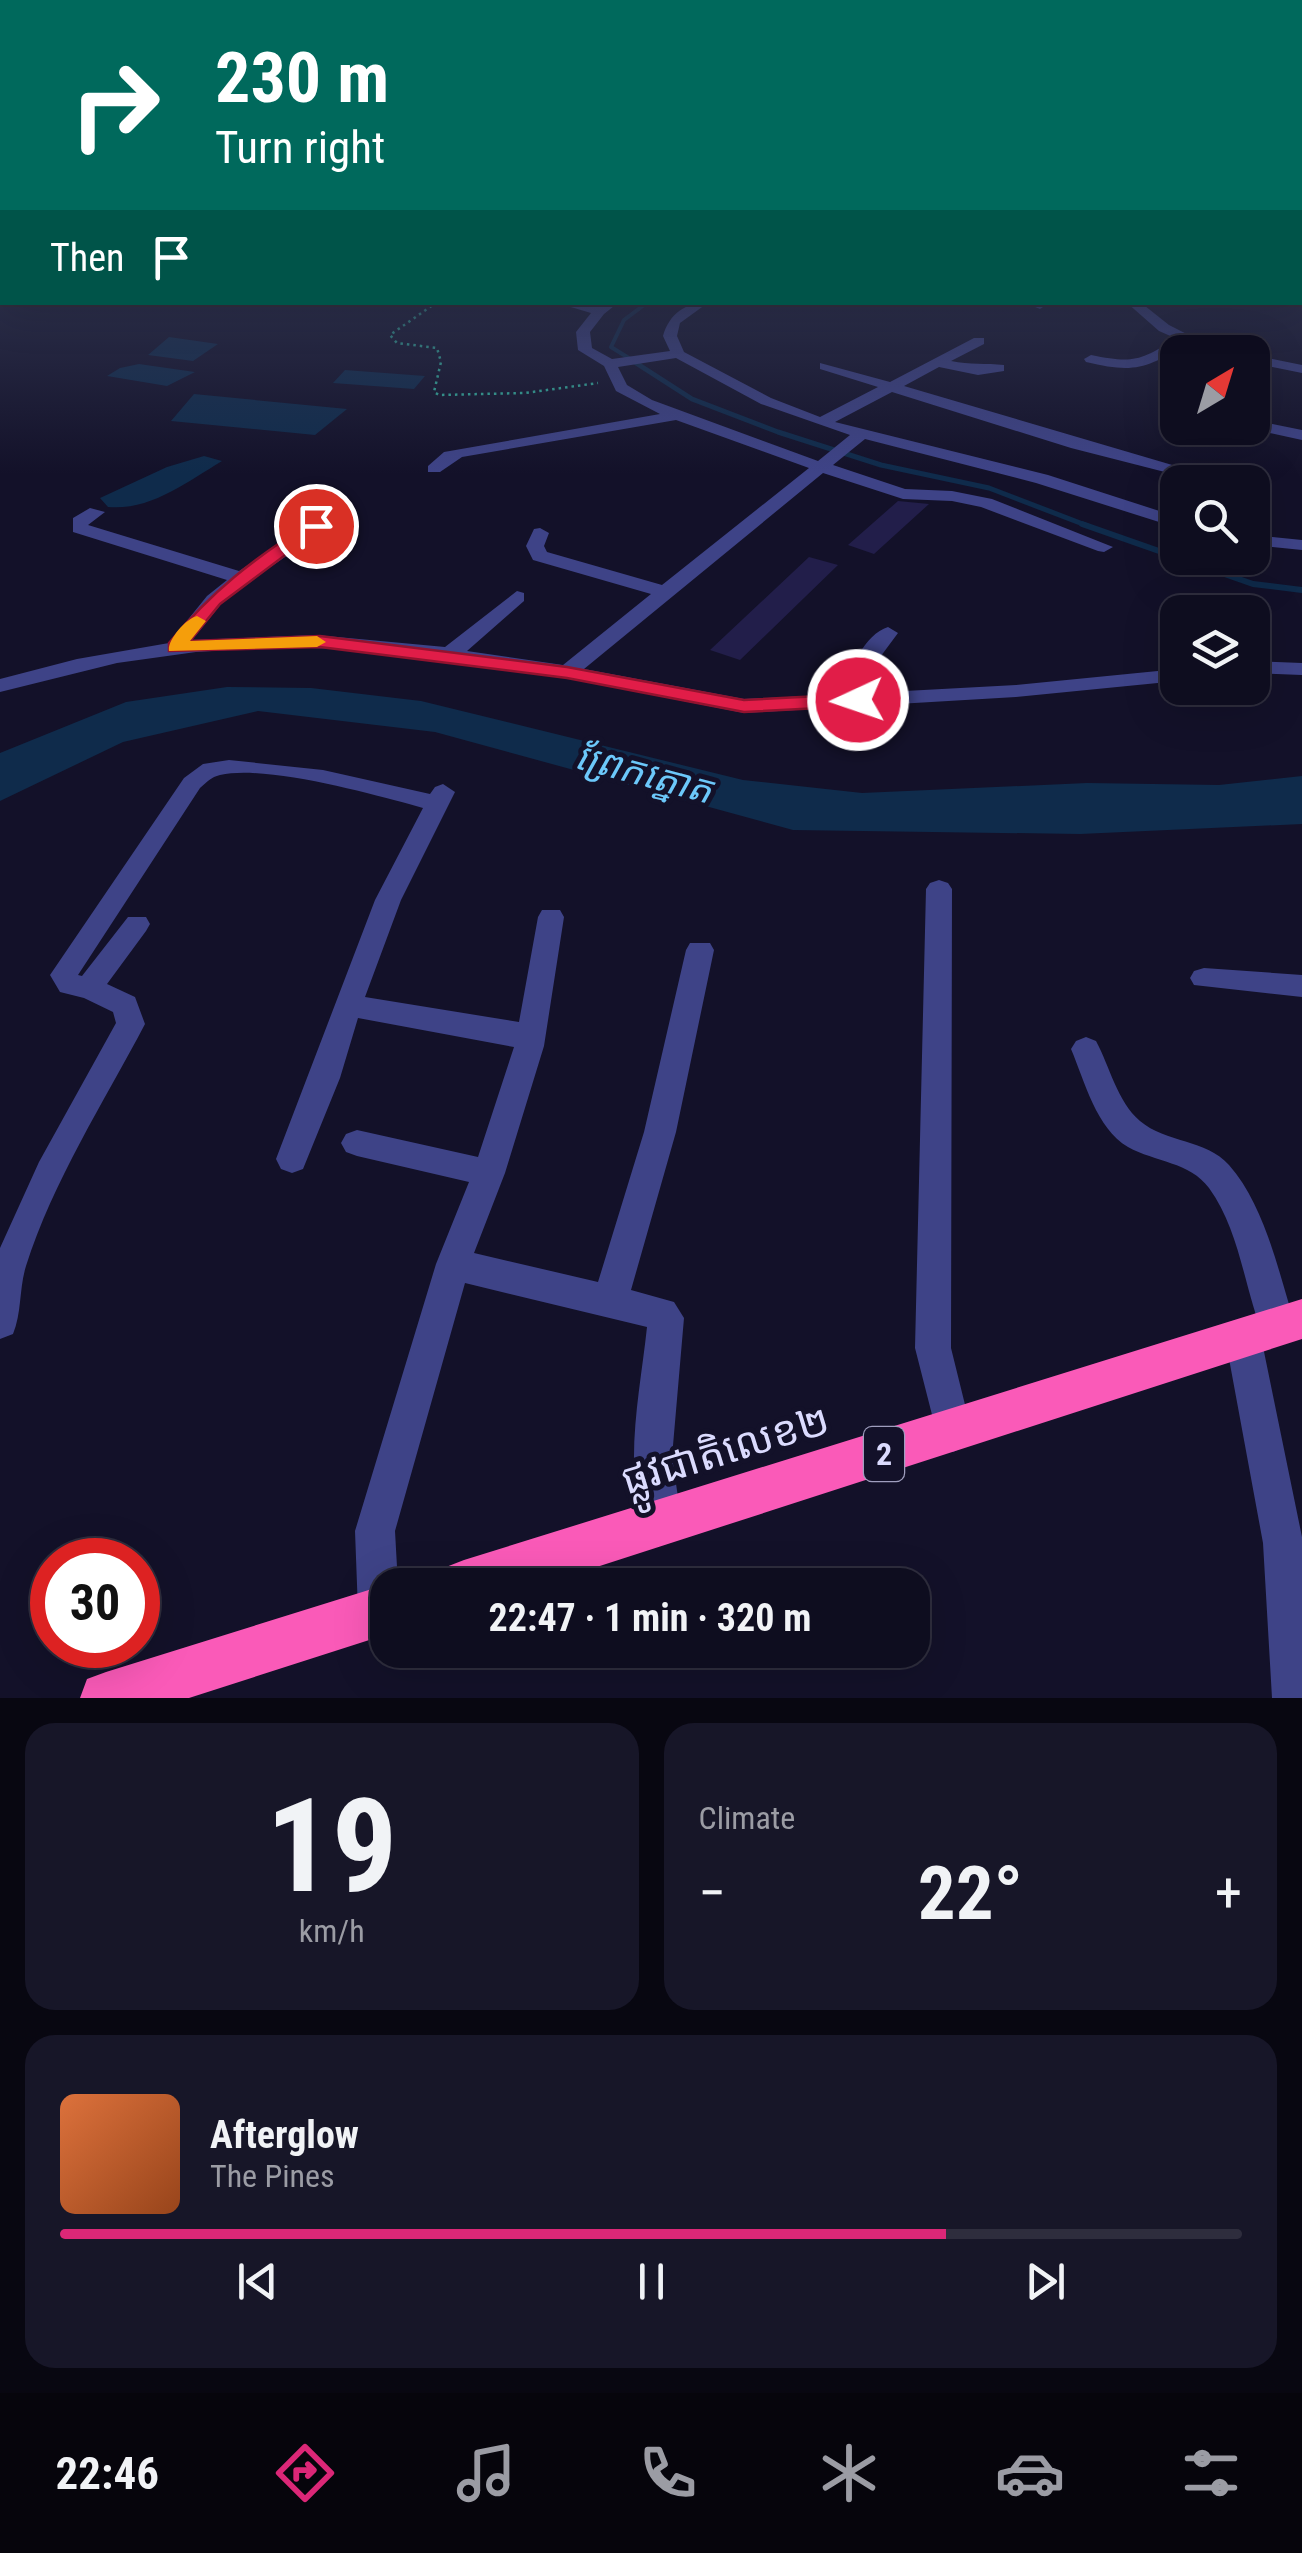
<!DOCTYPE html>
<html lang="en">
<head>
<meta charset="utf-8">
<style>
	:root { --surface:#0e0d1f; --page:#171628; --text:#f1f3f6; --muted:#9b9ca4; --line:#2e2d3d; --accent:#db2777 }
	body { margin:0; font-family:"Roboto Condensed","Noto Sans Khmer",sans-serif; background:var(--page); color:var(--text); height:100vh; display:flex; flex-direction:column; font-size:38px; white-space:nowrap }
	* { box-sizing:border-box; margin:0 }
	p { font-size:32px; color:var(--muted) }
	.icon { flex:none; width:55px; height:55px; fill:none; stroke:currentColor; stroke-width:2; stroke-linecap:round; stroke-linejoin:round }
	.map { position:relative; height:1698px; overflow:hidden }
	.drawer { display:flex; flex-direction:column; gap:25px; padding:25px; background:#080711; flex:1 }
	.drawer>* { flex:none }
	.banner { position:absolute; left:0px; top:0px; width:1302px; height:305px; box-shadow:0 10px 40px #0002,0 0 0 2px var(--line); background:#00695c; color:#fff; overflow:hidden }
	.needle { width:65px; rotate:38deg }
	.fabs { position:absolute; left:1160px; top:335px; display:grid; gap:20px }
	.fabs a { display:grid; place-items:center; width:110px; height:110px; border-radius:20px; background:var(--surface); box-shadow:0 10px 40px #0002,0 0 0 2px var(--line); font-size:50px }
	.speed { position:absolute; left:30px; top:1538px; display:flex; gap:20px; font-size:50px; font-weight:700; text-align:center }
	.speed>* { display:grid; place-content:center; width:130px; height:130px; border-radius:50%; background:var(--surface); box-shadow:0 10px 40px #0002,0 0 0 2px var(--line); line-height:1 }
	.speed .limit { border:15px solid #d22; background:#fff; color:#111 }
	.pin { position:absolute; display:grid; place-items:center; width:85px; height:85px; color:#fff; margin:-42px; border:5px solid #fff; border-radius:50%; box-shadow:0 2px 10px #0007 }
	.me { position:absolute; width:110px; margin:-55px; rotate:267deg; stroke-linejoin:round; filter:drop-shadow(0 0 8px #0008) }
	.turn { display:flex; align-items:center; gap:35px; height:210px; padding:0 50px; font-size:45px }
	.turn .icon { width:130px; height:130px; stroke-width:2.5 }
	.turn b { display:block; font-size:70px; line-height:85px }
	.then { display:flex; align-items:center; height:95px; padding:0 50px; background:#0003; gap:20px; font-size:38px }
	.big { font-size:75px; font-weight:700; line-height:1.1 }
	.drawer .tile { flex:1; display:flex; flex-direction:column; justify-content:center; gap:15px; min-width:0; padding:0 35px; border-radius:30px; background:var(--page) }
	.drawer .dial { align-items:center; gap:0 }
	.dial b { font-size:130px; line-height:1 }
	.song { display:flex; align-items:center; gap:30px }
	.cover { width:120px; height:120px; border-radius:15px; background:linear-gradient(135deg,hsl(20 70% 55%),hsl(20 70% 35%)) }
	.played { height:10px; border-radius:5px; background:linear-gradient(90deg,var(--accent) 75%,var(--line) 75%) }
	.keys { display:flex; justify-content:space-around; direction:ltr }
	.heat { display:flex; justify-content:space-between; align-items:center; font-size:55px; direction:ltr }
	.drawer .tiles { flex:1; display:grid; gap:25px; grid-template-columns:1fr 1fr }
	.tile:last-child { grid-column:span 2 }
	.trip { position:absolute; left:370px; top:1568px; width:560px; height:100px; border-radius:30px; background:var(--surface); box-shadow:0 10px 40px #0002,0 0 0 2px var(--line); font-weight:700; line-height:100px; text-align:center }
	.menu { display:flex; height:160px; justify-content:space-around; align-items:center; background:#06050c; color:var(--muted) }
	.menu .icon { width:70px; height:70px }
	.menu .active { color:var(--accent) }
	.menu b { font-size:45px; color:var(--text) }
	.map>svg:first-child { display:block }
</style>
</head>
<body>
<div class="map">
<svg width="1302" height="1698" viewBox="0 0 1302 1698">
	<rect width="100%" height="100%" fill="#131129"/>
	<path fill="#0f2b4b" d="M169 337 218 344 193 361 148 355Z
		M139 364 195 372 167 386 107 376 120 368Z
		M345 370 425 376 414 389 333 383Z
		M194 394 347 409 315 435 171 421Z
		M204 456 222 461C187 482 150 511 108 507L100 498 167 467Z
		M227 687 311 688 421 701 743 780 862 793 1087 783 1219 785 1302 776V824L1080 834 793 830 435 732 258 711 123 742 0 801V753L126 702Z"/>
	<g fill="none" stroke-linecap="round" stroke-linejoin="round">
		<path stroke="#0f2b4b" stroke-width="4" d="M640 365 611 347 624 320 648 302"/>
		<path stroke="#0f2b4b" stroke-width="5" d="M636 363 692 399 778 432 881 465 989 488 1088 526"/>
		<path stroke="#0f2b4b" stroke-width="6" d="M1082 524 1253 584 1302 590"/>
	</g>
	<path fill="#221e4a" d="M898 501 929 504 874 554 848 545Z
		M809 557 838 565 740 660 710 650Z"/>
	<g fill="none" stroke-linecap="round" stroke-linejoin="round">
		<path stroke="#34b8a2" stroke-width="2.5" stroke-dasharray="2.5 4" stroke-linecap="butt" d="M437 302 390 335 397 343 437 348 441 362 434 392 439 395 525 393 598 383"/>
		<path fill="#3e4387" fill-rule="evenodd" d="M554 302 597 307 619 302 604 314 590 332 592 348 612 359 670 351 663 336C669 314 686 302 709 302L680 323 677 336 684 352 771 398 820 417 878 387 820 369V363L890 382 974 338H984V344L951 361C970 365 986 363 1004 365V371L978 375 939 367 904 386 1230 482H1204L1071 448 892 392 835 422 1048 475 1178 517V528L1036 483 865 439 833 465 905 489 952 491 992 499 1113 547 1104 552 1098 551 981 507 952 501 903 499 823 473 584 669 744 699 847 694C847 671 865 634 888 627L898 633 875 664 868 693 1016 685 1178 669V681L1016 697 744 713 567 678 438 659 347 649 276 647 196 652 117 663 0 692V679L77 659 169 643 207 596 227 580 73 532V518L90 508 105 512 88 525 239 571 328 512H340V520L248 582 221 604 192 640 316 635 445 647 517 591 524 593V601L467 651 563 665 651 594 533 560 526 546 534 529 540 528 549 533 544 546 547 552 662 585 809 468 676 420 462 457 440 472H428V466L444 452 660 414 616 391 604 366 578 350 576 332 591 313ZM676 358 761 404 850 435 818 461 652 400 627 385 618 367Z
			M1023 302H1045L1046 305 1040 309Z
			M1126 302H1140L1169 325 1222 352H1205L1186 343C1147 370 1132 373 1086 362L1084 359 1091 355C1131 363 1141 362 1175 338L1159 331Z
			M1252 355 1302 365V373L1252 363Z
			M1252 420 1302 430V440L1247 428H1252Z
			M1252 535 1302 540V550L1252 545Z
			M1252 661 1302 663V675L1252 673Z
			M229 760 323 770 430 794 435 787 443 784 455 792 401 900 365 997 519 1022 538 917 542 910H560L564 917 544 1046 505 1173 474 1253 598 1282 644 1132 686 950 690 943H710L714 950 676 1132 631 1290 674 1302 684 1318 672 1457 682 1524 676 1538 662 1544 648 1538C621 1474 640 1394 647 1327L465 1283 395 1531 398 1585H388V1629L379 1632 364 1626 358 1611 355 1531 436 1264 469 1182 357 1156 346 1152 341 1143 346 1134 357 1130 478 1157 514 1047 358 1018 340 1078 303 1169 292 1173 281 1169 276 1159 375 900 423 808 409 804C363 792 265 765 220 775 211 777 207 782 200 788L78 975 82 976 128 917H146L150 924 146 931 107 984 135 997 145 1024C104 1102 53 1181 26 1266 19 1288 22 1312 13 1334L0 1339V1248L39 1162 116 1023 113 1012 84 998 60 992 50 975 184 778 203 764Z
			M939 880 948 883 952 889 951 1348 972 1433 966 1446 953 1452 940 1446 915 1348 926 889 930 883Z
			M1204 968 1302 975V997L1194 985 1190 978 1194 971Z
			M1086 1037 1096 1041C1110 1067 1117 1101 1140 1121 1166 1143 1206 1139 1229 1165 1266 1207 1279 1275 1296 1327L1291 1339 1278 1344 1265 1339C1244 1291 1241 1232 1209 1188 1190 1162 1155 1162 1128 1147 1096 1128 1085 1082 1071 1049L1076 1041Z
			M1243 1320 1256 1325 1261 1337 1302 1537V1698H1272L1263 1543 1225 1337 1230 1325Z"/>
		<path fill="#fa5ab8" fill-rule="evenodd" d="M1302 1299V1339L541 1585H439L446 1567 464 1560Z
			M388 1584V1634L189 1698H80L87 1679 106 1672Z"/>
	</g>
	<linearGradient id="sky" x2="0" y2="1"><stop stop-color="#0a0917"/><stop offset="0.5" stop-color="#333854"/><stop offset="1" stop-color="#333854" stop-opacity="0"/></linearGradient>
	<rect width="1302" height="474" fill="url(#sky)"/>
	<path fill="#e11d48" stroke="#92132f" stroke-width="2.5" d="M310 523 324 526 220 604 190 641 320 636 567 667 744 700 858 694 868 700 858 706 744 712 567 678 320 647 169 651V643C212 591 253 559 310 523Z"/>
	<path fill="#f59e0b" d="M197 616 206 621 190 641 317 636 326 642 317 647 169 651C167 641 185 619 197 616Z"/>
	<g text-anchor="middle" stroke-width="10" stroke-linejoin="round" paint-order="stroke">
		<rect fill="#131129" stroke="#9f9ebe" stroke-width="2.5" x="864" y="1427" width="40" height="54" rx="8"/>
		<g font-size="32" font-weight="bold" fill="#dbdbfe">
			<text x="884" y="1465">2</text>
		</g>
		<g font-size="38" font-style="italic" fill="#6cc8fa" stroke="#131129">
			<text transform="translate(644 773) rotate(15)" y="13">ព្រែកត្នោត</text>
		</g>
		<g font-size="42" fill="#dbdbfe" stroke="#131129">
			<text transform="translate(725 1449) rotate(-17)" y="15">ផ្លូវជាតិលេខ២</text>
		</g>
	</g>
</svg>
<div class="fabs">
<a><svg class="needle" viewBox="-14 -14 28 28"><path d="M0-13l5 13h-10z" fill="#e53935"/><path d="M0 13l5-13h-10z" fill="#9b9ca4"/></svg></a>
<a><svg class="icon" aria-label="search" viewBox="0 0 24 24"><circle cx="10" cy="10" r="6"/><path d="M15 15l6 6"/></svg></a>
<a><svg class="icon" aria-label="layers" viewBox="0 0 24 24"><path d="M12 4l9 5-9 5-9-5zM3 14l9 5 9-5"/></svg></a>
</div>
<div class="speed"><div class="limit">30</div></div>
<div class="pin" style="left:316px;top:526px;background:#d93025"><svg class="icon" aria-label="arrive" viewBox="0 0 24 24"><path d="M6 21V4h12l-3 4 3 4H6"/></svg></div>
<svg class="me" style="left:858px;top:700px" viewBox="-20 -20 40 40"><circle r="17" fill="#e11d48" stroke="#fff" stroke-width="3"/><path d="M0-11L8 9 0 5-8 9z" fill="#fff"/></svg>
<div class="trip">22:47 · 1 min · 320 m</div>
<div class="banner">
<div class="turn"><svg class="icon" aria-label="right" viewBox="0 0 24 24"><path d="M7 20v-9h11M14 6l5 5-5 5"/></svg><div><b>230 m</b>Turn right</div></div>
<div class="then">Then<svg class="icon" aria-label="arrive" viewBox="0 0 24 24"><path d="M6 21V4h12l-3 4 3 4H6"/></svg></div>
</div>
</div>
<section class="drawer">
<div class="tiles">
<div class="tile dial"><b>19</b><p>km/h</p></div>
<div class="tile"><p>Climate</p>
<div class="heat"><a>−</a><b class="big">22°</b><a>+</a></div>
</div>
<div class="tile">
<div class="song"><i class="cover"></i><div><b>Afterglow</b><p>The Pines</p></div></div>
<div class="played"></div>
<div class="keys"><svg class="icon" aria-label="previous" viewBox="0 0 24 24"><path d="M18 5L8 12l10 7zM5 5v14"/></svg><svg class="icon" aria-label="pause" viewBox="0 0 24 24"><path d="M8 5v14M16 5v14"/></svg><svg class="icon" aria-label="next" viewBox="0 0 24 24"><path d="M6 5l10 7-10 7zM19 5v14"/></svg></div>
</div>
</div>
</section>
<nav class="menu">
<b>22:46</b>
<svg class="icon active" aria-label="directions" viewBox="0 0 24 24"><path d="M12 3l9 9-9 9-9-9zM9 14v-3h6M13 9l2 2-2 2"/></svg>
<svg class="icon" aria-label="music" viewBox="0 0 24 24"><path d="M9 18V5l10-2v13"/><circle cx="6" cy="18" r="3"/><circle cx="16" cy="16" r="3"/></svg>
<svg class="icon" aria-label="phone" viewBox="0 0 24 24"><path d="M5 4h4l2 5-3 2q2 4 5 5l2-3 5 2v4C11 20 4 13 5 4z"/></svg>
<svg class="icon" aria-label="climate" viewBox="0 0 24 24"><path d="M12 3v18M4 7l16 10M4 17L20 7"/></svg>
<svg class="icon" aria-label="car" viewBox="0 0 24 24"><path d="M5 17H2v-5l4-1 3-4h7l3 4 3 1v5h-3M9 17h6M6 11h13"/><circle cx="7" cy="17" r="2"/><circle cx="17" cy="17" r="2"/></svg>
<svg class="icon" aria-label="filters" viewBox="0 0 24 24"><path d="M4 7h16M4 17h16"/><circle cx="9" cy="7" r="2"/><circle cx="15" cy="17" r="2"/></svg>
</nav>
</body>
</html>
